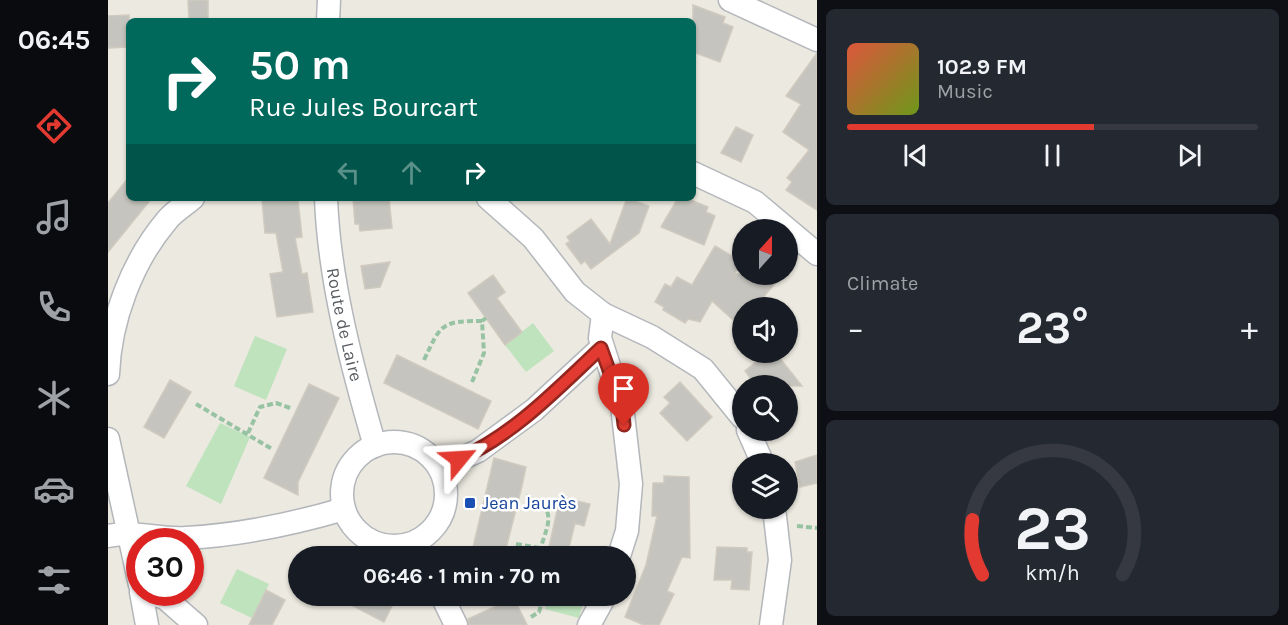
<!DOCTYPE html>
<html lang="en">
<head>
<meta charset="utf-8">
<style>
	:root { --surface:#171b24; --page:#242831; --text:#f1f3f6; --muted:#9ea1a6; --line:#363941; --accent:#e23a30 }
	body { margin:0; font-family:Karla,sans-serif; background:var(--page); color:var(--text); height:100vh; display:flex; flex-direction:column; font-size:22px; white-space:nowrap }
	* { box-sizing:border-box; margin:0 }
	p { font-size:20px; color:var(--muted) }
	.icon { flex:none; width:33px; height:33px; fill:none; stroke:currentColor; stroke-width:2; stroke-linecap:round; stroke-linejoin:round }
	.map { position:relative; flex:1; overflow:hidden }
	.sheet { display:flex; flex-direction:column; gap:9px; padding:9px; background:#0d0f14; width:471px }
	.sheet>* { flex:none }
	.guide { position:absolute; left:18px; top:18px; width:570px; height:183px; border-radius:9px; box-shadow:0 2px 4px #0004; background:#00695c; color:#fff; overflow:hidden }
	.needle { width:39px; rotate:21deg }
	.fabs { position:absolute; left:624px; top:219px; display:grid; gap:12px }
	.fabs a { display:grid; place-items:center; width:66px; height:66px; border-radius:50%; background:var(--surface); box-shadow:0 2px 4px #0004; font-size:30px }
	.speed { position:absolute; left:18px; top:528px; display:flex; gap:12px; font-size:30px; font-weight:700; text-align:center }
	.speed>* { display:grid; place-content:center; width:78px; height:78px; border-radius:50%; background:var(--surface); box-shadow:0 2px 4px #0004; line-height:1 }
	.speed .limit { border:9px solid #d22; background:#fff; color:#111 }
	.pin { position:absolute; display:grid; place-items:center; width:51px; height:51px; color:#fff; margin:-62px -26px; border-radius:50% 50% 50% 0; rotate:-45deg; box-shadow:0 0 6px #0007 }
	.pin .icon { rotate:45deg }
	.me { position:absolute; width:66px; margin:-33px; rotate:63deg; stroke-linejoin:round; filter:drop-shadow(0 0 4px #0008) }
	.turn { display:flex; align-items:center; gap:21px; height:126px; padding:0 24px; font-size:27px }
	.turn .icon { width:78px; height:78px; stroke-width:2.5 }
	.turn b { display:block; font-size:42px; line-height:51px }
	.lanes { display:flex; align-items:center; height:57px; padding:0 24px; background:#0003; justify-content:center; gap:30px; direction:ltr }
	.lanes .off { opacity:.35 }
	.big { font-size:45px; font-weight:700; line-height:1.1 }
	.sheet .card { flex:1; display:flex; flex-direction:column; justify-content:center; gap:9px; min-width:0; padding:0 21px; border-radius:9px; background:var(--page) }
	.sheet .dial { align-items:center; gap:0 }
	.dial svg { height:156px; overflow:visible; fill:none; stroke:var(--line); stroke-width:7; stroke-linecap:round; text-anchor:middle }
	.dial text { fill:var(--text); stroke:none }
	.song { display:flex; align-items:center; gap:18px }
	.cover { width:72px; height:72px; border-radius:9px; background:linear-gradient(135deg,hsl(10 70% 55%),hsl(80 70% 35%)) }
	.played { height:6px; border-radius:3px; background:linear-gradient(90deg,var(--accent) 60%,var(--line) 60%) }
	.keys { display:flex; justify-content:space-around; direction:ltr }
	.heat { display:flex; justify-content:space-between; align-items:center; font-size:33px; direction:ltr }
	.trip { position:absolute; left:180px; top:546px; width:348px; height:60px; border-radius:30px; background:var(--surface); box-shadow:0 2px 4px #0004; font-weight:700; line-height:60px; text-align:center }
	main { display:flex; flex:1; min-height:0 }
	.dock { display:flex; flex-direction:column; width:108px; justify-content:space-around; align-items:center; background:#090b0e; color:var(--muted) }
	.dock .icon { width:42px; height:42px }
	.dock .current { color:var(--accent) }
	.dock b { font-size:27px; color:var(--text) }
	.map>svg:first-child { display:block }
</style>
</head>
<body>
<main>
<nav class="dock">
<b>06:45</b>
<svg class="icon current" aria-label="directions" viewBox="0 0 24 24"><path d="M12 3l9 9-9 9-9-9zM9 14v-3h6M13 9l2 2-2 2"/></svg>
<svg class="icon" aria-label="music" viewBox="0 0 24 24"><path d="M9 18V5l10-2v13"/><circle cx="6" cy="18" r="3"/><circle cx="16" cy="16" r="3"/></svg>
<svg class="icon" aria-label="phone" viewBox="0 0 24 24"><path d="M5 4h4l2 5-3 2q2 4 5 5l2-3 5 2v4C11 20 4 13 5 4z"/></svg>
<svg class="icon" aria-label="climate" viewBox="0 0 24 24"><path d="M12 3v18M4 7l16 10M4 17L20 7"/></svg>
<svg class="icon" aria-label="car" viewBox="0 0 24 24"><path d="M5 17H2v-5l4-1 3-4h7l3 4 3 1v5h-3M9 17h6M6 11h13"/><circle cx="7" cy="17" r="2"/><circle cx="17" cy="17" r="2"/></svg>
<svg class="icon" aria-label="filters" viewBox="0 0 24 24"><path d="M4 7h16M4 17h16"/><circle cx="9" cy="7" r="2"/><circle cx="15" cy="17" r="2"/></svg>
</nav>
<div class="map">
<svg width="709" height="625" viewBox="0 0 709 625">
	<rect width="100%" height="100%" fill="#ece9e0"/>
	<path fill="#bee3bd" d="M425 323 446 351 418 372 397 345Z
		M147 336 179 349 158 400 126 386Z
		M112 423 142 437 113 504 78 486Z
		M129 569 161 584 144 618 112 603Z
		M440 596H477L471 618 437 609Z"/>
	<path fill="#c6c4be" stroke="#d0cabf" stroke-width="1.5" d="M80 0H100V21H81Z
		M585 5 617 17 615 23 625 27 612 62 585 52Z
		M21 15V47L0 48V16Z
		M709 53V210L678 190 684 182 679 178 701 150 675 132 693 104 678 96Z
		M628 127 645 135 633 162 613 153Z
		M21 177V198H44L0 252V203Z
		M184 198 185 201 190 200 194 237 187 238 194 274 199 273 205 312 169 317 162 274 175 272 168 233H157L154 200Z
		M245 198H281L284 228 252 231 251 224H247Z
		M519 198 541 206 531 233 483 269 477 261 473 264 458 244 462 241 459 237 483 219 502 244Z
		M570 198H578L600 207 598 212 607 216 596 245 553 227Z
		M607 246 634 262 626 274H675L646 308H634V328L604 301 592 322 580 319 577 323 555 310 556 307 547 302 557 284 563 287 569 277 584 285Z
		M282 262 272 287 257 289 253 266Z
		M385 275 397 292 389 298 414 332 397 345 360 293Z
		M660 352H667L694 386H648L637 371Z
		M289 355 383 401 370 429 276 383Z
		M62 380 83 392 56 438 36 427Z
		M572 382 604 417 579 441 552 413 562 403 556 397Z
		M201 384 231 398 190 482V495L156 478Z
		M709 455V483L692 487 687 462Z
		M386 458 418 467 414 486 396 556H363Z
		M556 476 581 477 582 558 574 557 559 591 566 594 551 625H536L517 617 538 565 549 516H544L545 483H556Z
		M452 497 482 504 476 526 467 523 459 556H439Z
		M609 547 639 548V552H644L641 590 623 589 624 580H606Z
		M158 590 177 600 164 625H141Z
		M226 596H289L276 622Z
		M406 598 419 625H361L360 619Z"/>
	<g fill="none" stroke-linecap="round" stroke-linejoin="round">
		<g stroke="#b3b7bb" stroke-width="25">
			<g id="minor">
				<path d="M622 0 709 40"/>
				<path d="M220 21 221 0"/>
				<path d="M585 173 647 202 709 254"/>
				<path id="s1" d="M218 198C221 280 244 367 267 446"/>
				<path d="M380 198 425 238 467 292 495 314 544 337 595 369 634 417"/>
				<path d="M495 314 492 338 514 406 523 484 519 531 511 556"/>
				<path d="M0 374C2 320 24 261 60 219 67 211 77 205 85 198"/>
				<path d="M640 430 655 464"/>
				<path d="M0 439 32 585"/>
				<circle cx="286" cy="494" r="52"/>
				<path d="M332 468 370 451 426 410 493 348"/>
				<path d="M0 536C29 530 50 540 78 538 132 535 185 524 236 509"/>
				<path d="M33 592 39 625"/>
				<path d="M36 592 57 598 88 625"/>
				<path d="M334 596 348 625"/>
				<path d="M481 625 497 596"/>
				<path d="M663 625 672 560 666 508"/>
			</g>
		</g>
		<path stroke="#97c3a2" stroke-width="4" stroke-dasharray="6 3" stroke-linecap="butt" d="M316 360C333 324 333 321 374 321
			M364 382 376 353 374 321 378 318
			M88 404 164 449
			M140 433 152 407 168 403 182 408
			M418 496C456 509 435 530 431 556
			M689 526 709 528
			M408 544 432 548
			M423 617 431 612 436 596"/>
		<use href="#minor" stroke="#fff" stroke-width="22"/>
	</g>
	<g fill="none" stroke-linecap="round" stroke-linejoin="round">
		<g stroke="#93261f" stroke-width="15">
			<path id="route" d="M351 459C406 435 450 388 493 348L514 406 516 425"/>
		</g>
		<use href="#route" stroke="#e23a30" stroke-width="10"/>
	</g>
	<rect fill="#1a4fb4" stroke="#fff" stroke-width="2" x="356" y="497" width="12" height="12" rx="3"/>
	<g text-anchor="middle" stroke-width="5" stroke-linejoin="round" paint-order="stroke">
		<g font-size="18" fill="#595d61" stroke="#fff">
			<text dy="6" stroke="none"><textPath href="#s1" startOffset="128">Route de Laire</textPath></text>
		</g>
		<g font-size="18" fill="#164399" stroke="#fff" text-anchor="start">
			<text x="374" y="509">Jean Jaurès</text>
		</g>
	</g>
</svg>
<div class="fabs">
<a><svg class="needle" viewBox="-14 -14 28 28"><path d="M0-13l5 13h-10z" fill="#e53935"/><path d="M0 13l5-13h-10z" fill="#9ea1a6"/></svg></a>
<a><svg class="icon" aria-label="sound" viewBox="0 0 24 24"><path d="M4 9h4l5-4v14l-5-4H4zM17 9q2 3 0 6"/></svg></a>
<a><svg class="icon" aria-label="search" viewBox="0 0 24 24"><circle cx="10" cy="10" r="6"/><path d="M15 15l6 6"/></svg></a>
<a><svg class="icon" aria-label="layers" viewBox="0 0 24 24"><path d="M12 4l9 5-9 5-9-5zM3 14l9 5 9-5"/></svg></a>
</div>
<div class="speed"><div class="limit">30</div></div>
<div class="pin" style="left:516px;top:425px;background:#d93025"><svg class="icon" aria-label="arrive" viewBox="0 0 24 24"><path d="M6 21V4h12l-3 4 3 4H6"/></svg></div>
<svg class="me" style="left:351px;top:459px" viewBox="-20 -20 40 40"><path d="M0-17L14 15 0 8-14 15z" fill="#e23a30" stroke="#fff" stroke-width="4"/></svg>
<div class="trip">06:46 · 1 min · 70 m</div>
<div class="guide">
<div class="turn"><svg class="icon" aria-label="right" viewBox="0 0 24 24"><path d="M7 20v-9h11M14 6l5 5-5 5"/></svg><div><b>50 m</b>Rue Jules Bourcart</div></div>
<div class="lanes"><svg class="icon off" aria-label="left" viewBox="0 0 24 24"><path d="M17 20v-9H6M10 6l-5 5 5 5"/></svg><svg class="icon off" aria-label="ahead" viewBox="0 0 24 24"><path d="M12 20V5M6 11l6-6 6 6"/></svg><svg class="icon" aria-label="right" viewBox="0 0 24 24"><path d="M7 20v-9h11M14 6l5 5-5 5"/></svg></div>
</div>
</div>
<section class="sheet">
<div class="card">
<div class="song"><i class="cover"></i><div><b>102.9 FM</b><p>Music</p></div></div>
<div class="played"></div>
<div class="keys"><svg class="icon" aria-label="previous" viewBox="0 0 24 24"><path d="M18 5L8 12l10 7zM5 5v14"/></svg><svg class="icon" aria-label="pause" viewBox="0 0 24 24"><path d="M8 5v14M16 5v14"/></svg><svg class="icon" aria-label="next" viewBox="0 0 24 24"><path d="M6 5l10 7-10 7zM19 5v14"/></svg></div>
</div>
<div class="card"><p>Climate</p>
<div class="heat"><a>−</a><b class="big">23°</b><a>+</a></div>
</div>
<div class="card dial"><svg viewBox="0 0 100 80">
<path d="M14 69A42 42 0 1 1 86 69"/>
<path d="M14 69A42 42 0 0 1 9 41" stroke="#e23a30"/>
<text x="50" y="56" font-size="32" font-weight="700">23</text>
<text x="50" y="72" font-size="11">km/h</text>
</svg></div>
</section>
</main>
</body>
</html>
